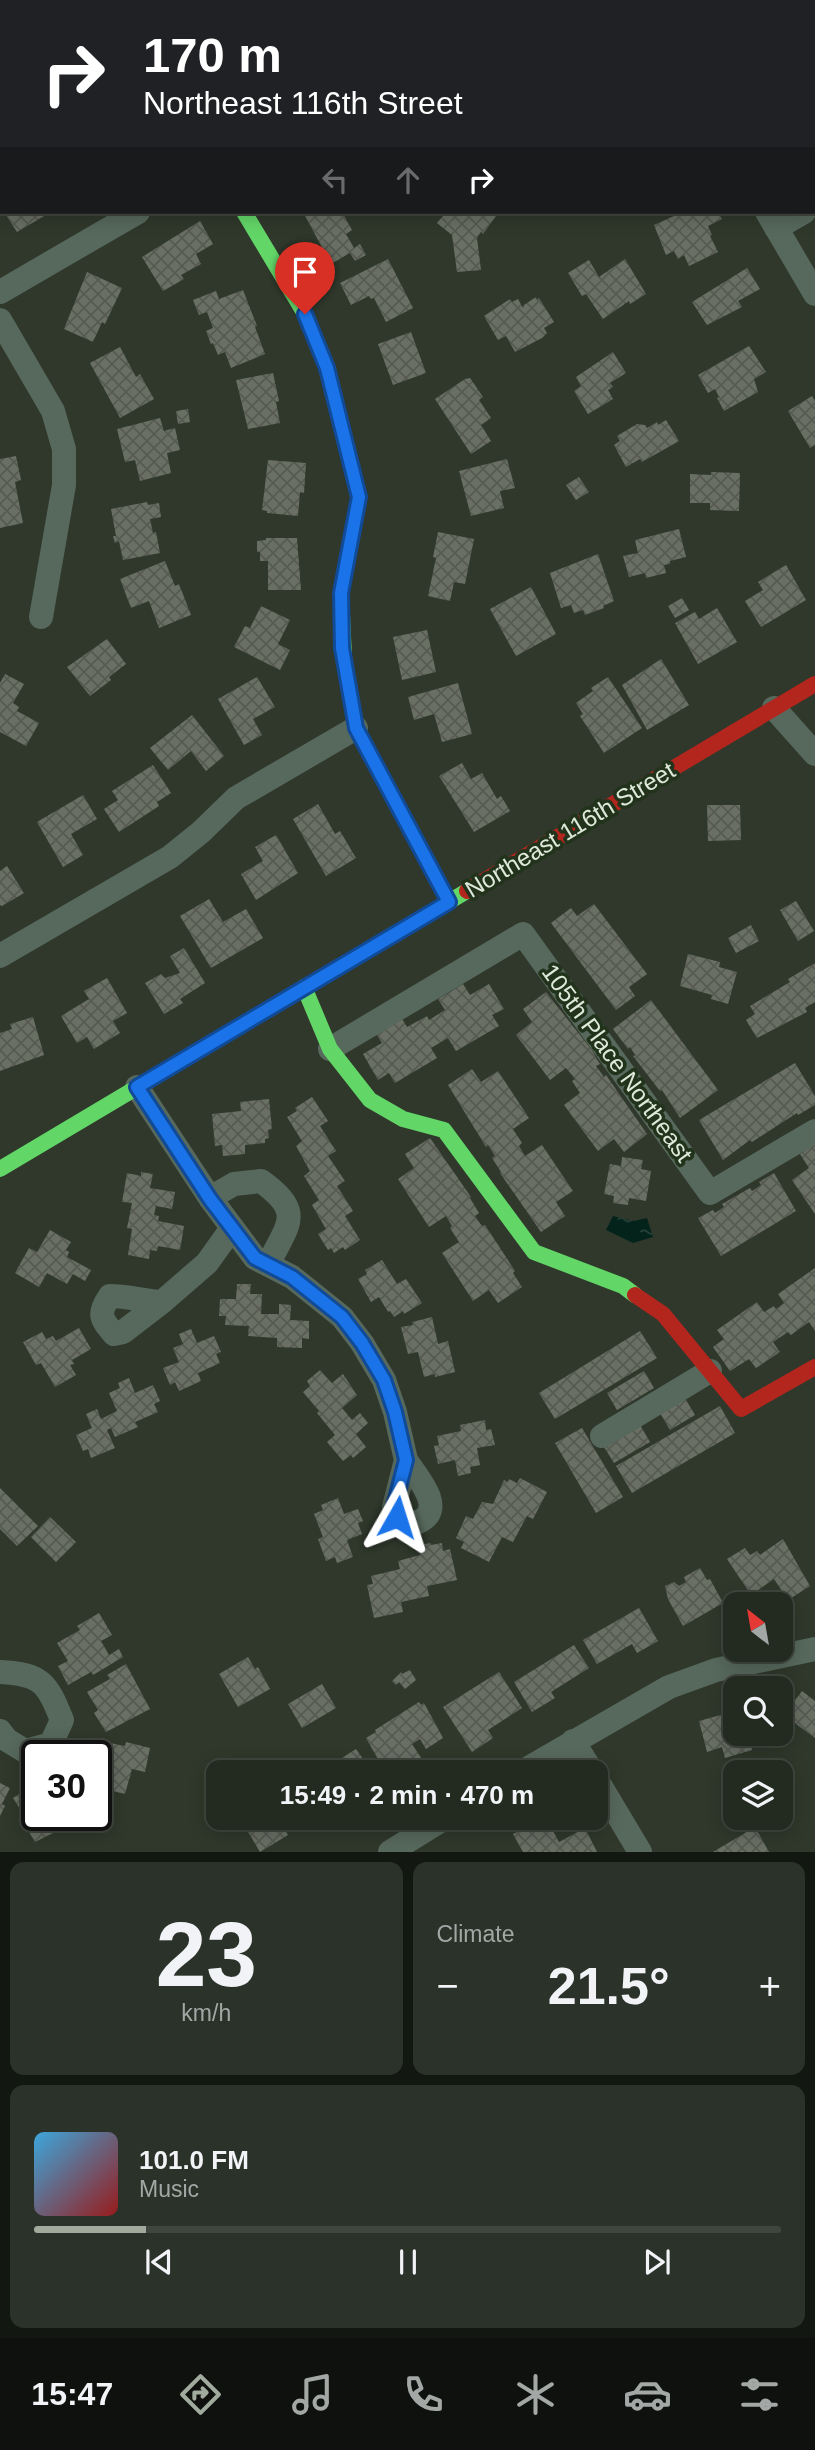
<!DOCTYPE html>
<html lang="en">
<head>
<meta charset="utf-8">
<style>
	:root { --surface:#232a20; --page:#2b3229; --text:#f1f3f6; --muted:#a3a7a5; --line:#40463e; --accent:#a1ab9d }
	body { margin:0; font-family:Arial,sans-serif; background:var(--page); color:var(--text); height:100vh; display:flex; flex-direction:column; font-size:26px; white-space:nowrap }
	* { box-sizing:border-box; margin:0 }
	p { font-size:23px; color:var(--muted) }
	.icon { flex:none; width:38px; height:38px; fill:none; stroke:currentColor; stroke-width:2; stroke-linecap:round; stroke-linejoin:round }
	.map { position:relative; height:1852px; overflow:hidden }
	.drawer { display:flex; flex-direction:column; gap:10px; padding:10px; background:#131712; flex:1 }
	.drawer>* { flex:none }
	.banner { position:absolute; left:0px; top:0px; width:816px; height:214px; box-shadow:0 4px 18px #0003,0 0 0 2px var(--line); background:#202124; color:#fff; overflow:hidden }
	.needle { width:46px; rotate:329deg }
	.controls { position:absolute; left:723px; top:1592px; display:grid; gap:14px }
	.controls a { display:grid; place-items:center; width:70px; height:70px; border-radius:14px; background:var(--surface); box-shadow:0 4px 18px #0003,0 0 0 2px var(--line); font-size:35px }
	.speed { position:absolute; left:21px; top:1740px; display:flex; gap:14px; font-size:35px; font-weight:700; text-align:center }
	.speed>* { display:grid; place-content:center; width:91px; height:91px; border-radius:50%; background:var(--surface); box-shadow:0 4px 18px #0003,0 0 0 2px var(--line); line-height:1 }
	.speed .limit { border:4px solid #111; border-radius:10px; background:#fff; color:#111 }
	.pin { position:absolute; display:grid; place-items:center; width:60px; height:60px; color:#fff; margin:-72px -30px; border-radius:50% 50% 50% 0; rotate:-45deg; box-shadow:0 0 7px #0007 }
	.pin .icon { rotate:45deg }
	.me { position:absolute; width:77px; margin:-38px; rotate:6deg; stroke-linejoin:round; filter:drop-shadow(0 0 5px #0008) }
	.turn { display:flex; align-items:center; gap:24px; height:147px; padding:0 28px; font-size:32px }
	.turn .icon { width:91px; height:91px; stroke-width:2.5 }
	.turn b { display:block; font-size:49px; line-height:60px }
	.lanes { display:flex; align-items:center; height:66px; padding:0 28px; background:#0003; justify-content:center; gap:35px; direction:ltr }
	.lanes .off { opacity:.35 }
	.big { font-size:52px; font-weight:800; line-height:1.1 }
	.drawer .widget { flex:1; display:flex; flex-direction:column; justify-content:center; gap:10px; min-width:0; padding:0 24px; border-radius:14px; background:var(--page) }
	.drawer .dial { align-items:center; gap:0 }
	.dial b { font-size:91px; line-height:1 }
	.song { display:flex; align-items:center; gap:21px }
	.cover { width:84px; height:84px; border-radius:10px; background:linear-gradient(135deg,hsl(200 70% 55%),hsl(0 70% 35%)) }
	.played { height:7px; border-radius:4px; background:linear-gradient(90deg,var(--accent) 15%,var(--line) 15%) }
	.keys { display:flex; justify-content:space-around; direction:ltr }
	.heat { display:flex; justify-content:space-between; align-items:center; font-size:38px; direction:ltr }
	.drawer .tiles { flex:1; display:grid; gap:10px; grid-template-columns:1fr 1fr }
	.widget:last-child { grid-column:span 2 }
	.trip { position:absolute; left:206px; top:1760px; width:402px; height:70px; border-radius:14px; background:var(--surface); box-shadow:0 4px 18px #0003,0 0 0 2px var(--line); font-weight:800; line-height:70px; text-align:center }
	.tab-bar { display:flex; height:112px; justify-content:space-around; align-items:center; background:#0e110d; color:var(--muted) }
	.tab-bar .icon { width:49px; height:49px }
	.tab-bar .active { color:var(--accent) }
	.tab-bar b { font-size:32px; color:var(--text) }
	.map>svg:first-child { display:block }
</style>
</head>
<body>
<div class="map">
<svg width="815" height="1852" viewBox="0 0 815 1852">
	<defs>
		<pattern id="water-ripples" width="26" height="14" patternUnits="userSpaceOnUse" patternTransform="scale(1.75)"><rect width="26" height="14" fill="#04231b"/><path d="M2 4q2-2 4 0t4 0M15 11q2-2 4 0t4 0" fill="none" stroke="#28433c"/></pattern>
		<pattern id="building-cross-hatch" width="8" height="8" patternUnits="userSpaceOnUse" patternTransform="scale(1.75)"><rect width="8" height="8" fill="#696f63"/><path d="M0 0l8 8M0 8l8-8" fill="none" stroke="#565a52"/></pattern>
	</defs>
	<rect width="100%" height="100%" fill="#2f382b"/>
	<path fill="url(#water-ripples)" d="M613 1216 634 1221 647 1218 653 1237 633 1243 606 1230Z"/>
	<path fill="url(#building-cross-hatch)" d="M4 212H51L17 232Z
		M303 212H342L352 230 346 234 354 248 360 244 366 255 355 261 350 253 331 264Z
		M446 212H499L483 234 481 232 477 238 481 270 457 272 452 235 437 223Z
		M675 212H718L722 219 708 226 712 235 710 236 718 252 689 266 684 255 678 259 674 251 666 255 654 225 674 216 672 213Z
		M200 221 213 244 196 254 201 264 181 275 184 279 163 291 142 257Z
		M388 259 413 308 386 322 374 298 371 299 369 296 351 305 340 283Z
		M625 259 646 294 630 304 629 301 603 319 586 294 582 296 568 273 589 260 599 277Z
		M747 268 760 289 738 301 742 307 707 325 692 302Z
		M87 272 122 288 105 324 102 322 93 342 64 329Z
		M243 290 257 326 255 327 265 354 231 368 225 352 218 355 213 343 211 344 206 331 213 328 207 312 199 315 193 300 216 291 219 299Z
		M536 297 537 300 539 298 554 322 544 328 547 333 542 338 515 352 506 336 498 340 484 316 510 299 512 302 518 299 523 308 524 305Z
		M411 332 426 373 393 385 378 344Z
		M749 346 766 372 754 379 758 392 724 411 717 398 719 397 715 389 708 393 698 375Z
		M120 347 136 377 140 374 154 399 120 418 90 363Z
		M613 352 626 373 610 383 613 387 608 390 613 399 588 414 574 391 581 386 576 377Z
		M273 373 279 401 276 402 280 423 248 429 236 380Z
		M470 378 483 397 479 400 491 418 481 425 491 441 471 454 435 399 465 379Z
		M812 396 815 401V445L810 448 788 411Z
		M188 409 190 422 178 424 176 411Z
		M160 418 164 431 175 428 180 450 167 453 171 473 140 481 135 460 125 462 117 429Z
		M666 420 679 441 642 462 640 459 626 467 614 445 620 441 617 436 637 424 645 425 647 428 657 422 658 425Z
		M16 456 21 480 15 482 23 523 0 528V459Z
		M507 459 515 488 500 491 504 508 471 516 459 471Z
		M268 460 306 463 304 493 300 492 298 516 267 513V511L262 510Z
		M711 472 740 473 739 511 710 510V503H690V474L711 475Z
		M579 477 589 492 576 500 566 485Z
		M147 502 148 505 159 503 161 517 150 519 153 533 156 532 160 553 123 560 119 541 115 543 113 536H116L111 509Z
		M679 529 686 557 670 561V564L664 565 666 573 646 578 645 573 629 577 623 556 638 553 635 540Z
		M438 532 474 539 465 584 454 582 450 601 428 596 436 558 433 557Z
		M266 538H297L301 590H268V561H260V552H257V541L266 540Z
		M598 554 614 601 603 606 604 608 585 615 583 610 574 613 571 605 561 608 550 573Z
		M165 561 175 586 179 584 191 615 159 628 149 601 131 608 120 579Z
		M786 565 806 600 761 627 745 601 763 590 758 582Z
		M531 587 556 634 516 656 490 609Z
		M682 598 689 610 675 618 668 606Z
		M261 606 290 620 278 644 290 650 280 670 234 647 245 626 250 628Z
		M717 608 737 642 698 664 675 623 695 612 699 619Z
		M427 630 436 672 402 680 393 637Z
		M107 639 126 664 109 677 111 680 90 696 67 667Z
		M661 659 689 705 647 730 622 685Z
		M5 674 24 684 13 703 19 707 17 711 39 723 26 746 0 732V683Z
		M257 677 275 707 253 719 262 735 244 745 218 699Z
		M608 677 642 728 604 753 580 716 583 714 576 703 593 691 591 688Z
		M458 683 472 734 442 742 434 714 414 720 408 697Z
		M192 715 224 756 206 771 191 751 168 770 150 748Z
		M462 763 471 779 482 773 497 799 501 796 510 811 474 832 439 776Z
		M153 765 171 793 157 802 159 806 119 832 104 809 118 800 112 791Z
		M83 795 97 819 71 834 83 855 63 867 37 822Z
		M318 804 335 834 340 831 356 858 326 876 293 819Z
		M707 805H740L741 840 708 841Z
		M276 835 298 873 256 900 241 874 263 861 255 847Z
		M7 866 24 893 2 906 0 905V871Z
		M209 899 223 922 246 909 263 938 211 968 180 916Z
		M796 901 814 931 798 941 780 910Z
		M594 904 647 974 629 987 635 996 616 1010 551 923 571 908 577 916Z
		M751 925 759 941 736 953 728 938Z
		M184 948 205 983 180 999 183 1003 164 1014 145 983 161 974 165 978 180 973 170 956Z
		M688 954 720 962 719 967 737 972 728 1004 711 999 712 995 680 986Z
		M815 963V1002L805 1008 807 1012 757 1038 746 1020 755 1014 750 1006 790 982 788 979Z
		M107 978 127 1013 113 1021 120 1033 94 1049 87 1037 77 1043 61 1016 89 999 84 991Z
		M463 984 470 995 489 984 504 1009 492 1015 499 1026 456 1051 448 1038 431 1048 437 1058 395 1083 389 1073 378 1080 363 1054 382 1043 375 1032 401 1017 407 1027 427 1016 429 1020 445 1010 438 999Z
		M546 992 591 1049 600 1064 596 1066 604 1077 606 1075 647 1134 624 1152 614 1139 598 1151 564 1105 580 1093 572 1081 575 1079 566 1068 550 1080 516 1035 532 1022 523 1009Z
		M651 1000 718 1090 680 1118 662 1090 660 1091 633 1056 635 1055 630 1047 628 1049 613 1029Z
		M33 1017 44 1055 0 1071V1033L12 1029 10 1024Z
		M795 1063 815 1096V1105L798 1115 797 1113 752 1142 750 1140 723 1160 699 1120Z
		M472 1069 481 1082 498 1071 529 1118 513 1129 522 1143 519 1146 525 1156 542 1145 573 1191 556 1202 565 1216 541 1232 500 1173 501 1172 492 1158 495 1156 488 1145 486 1147 448 1085Z
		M312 1097 328 1121 320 1126 336 1151 328 1156 345 1181 337 1186 353 1211 345 1216 360 1240 345 1250 343 1247 334 1253 331 1248 328 1250 318 1234 326 1229 312 1205 319 1200 304 1176 310 1171 296 1146 302 1141 287 1117 297 1111 295 1108Z
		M269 1099 272 1129 268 1130 269 1138 265 1139V1143L245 1145V1154L223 1156 222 1145 215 1146 212 1114 241 1111 240 1102Z
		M430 1138 471 1197 470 1198 479 1213 475 1216 482 1226 485 1225 515 1271 513 1273 522 1287 498 1303 489 1290 473 1301 442 1253 459 1242 450 1228 452 1226 446 1216 429 1227 398 1179 414 1168 405 1154Z
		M815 1144V1214L792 1180 809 1168 800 1154Z
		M622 1157 643 1160 641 1169 651 1171 646 1201 629 1198 628 1205 613 1203 614 1196 604 1194 610 1164 621 1166Z
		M141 1172 153 1174 150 1188 175 1192 172 1209 156 1206 154 1215 159 1216 158 1221 184 1226 180 1250 158 1246 157 1251 150 1250 149 1259 128 1255 132 1229 127 1228 132 1203 122 1202 127 1173 141 1176Z
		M774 1173 796 1211 721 1256 698 1218 713 1210 715 1213 724 1207 722 1204 750 1188 752 1191 761 1185 759 1182Z
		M50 1230 71 1242 66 1250 69 1252 67 1257 91 1270 85 1281 73 1274 67 1284 47 1273 39 1287 15 1273 29 1248 37 1252Z
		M382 1260 397 1284 406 1279 422 1303 404 1314 403 1311 394 1317 390 1311 388 1312 379 1297 371 1302 358 1279 367 1274 365 1270Z
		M815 1268V1331L809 1322 791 1335 788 1332 773 1342 780 1352 756 1368 749 1359 730 1371 713 1347 724 1339 717 1330 757 1302 764 1312 774 1306 776 1309 784 1303 778 1294Z
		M237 1284H251L250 1294H262L261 1314H279V1304L291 1305 290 1320 309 1321V1339L302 1338V1348L277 1347V1338L248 1336 249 1326 225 1325 226 1316H219L220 1299H236Z
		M432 1317 438 1344 448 1341 455 1372 435 1377V1374L424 1377 418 1352 408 1354 401 1327 413 1325 412 1322Z
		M79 1328 91 1349 72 1360 74 1364 70 1365 76 1375 55 1387 41 1363 36 1365 23 1342 42 1332 46 1339 53 1336 56 1341Z
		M191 1329 197 1343 214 1336 221 1352 216 1354 220 1363 198 1373 201 1381 179 1391 175 1382 170 1385 163 1368 179 1362 173 1348 183 1344 179 1334Z
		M640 1331 657 1358 555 1419 539 1393Z
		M320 1370 332 1383 343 1374 357 1395 342 1408 352 1420 360 1413 368 1423 356 1434 366 1447 353 1458 351 1455 343 1461 327 1442 335 1435 317 1413 319 1411 303 1392 310 1386 307 1381Z
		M644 1371 654 1388 617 1410 607 1393Z
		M129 1378 135 1393 153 1385 160 1401 154 1404 158 1412 135 1422 138 1427 115 1437 111 1428 107 1430 115 1448 91 1458 88 1449 83 1451 76 1435 92 1428 86 1414 97 1409 101 1419 117 1411 109 1393 120 1388 118 1383Z
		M685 1398 695 1415 670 1430 660 1413Z
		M720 1406 735 1433 632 1493 616 1466Z
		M485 1420 486 1430 491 1429 495 1445 477 1448 480 1465 470 1467 471 1473 458 1476 455 1460 438 1464 434 1446 439 1445 437 1436 461 1431 460 1425Z
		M640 1425 650 1442 614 1463 604 1447Z
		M582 1428 623 1497 596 1513 555 1443Z
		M520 1478 547 1492 533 1519 527 1516 513 1542 502 1537 489 1562 461 1548 464 1542 456 1538 466 1516 473 1519 482 1502 493 1504 504 1480 508 1482 509 1479 517 1483Z
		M0 1488 38 1526 17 1546 0 1529Z
		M338 1498 344 1514 358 1509 363 1521 358 1523 362 1534 347 1540 353 1557 337 1563 335 1557 326 1561 318 1539 323 1537 314 1514 323 1510 321 1505Z
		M50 1517 76 1542 56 1562 31 1537Z
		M783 1539 810 1586 788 1600 774 1579 751 1595 727 1559 745 1548 750 1555 757 1551 760 1555Z
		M431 1543V1545L442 1543 443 1551 450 1549 457 1580 427 1586 429 1596 401 1602 403 1612 374 1618 367 1585 373 1584 371 1576 400 1569 398 1561 420 1555 418 1545Z
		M700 1568 707 1580 710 1579 723 1603 683 1626 668 1599 665 1586 674 1582 679 1586 686 1582 684 1577Z
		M639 1608 658 1641 637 1653 632 1644 597 1664 583 1640Z
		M99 1613 112 1635 101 1641 109 1655 119 1649 123 1657 93 1675 91 1672 68 1685 58 1666 68 1661 57 1643 80 1630 77 1626Z
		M574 1645 589 1668 551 1692 555 1698 532 1712 514 1682Z
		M248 1657 255 1669 258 1667 270 1689 238 1707 219 1674Z
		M126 1664 150 1709 106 1732 94 1713 98 1710 87 1692 110 1679 107 1675Z
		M410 1670 416 1680 405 1689 399 1682 396 1685 392 1681 401 1672 402 1674Z
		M499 1672 522 1708 488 1730 493 1738 472 1752 443 1707Z
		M322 1684 336 1708 302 1728 288 1704Z
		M802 1691 815 1701V1738L784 1715Z
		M419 1702 421 1705 424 1703 443 1738 426 1749 420 1739 412 1744 427 1767 417 1773H386L366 1738 376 1732 375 1730Z
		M735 1711V1734H766L767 1740 751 1744 752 1750 725 1758 722 1747 707 1752 699 1721Z
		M100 1741 125 1746 126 1742 150 1748 145 1772 132 1769 125 1794 101 1788 102 1785 96 1784V1758Z
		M356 1749 373 1773H334L341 1769 337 1761Z
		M0 1783 10 1788 2 1804 5 1806 0 1816Z
		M32 1786 33 1789 37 1787V1815H90L59 1833 57 1831 35 1842 23 1822 27 1820 13 1798Z
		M235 1818H278L288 1835 260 1852 247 1830H242Z
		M542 1818H546L559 1842 585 1828 597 1852H523L513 1834Z
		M755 1827 769 1852H713Z"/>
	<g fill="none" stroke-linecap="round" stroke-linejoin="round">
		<path stroke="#57685c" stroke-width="24" d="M120 0 121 2
			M643 0 644 2
			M741 2 744 0
			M767 212 815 294
			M776 228 804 212
			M0 292 138 212
			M0 320 53 411 64 449V485L41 617
			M774 708 815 754
			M0 956 170 857 201 832 236 798 356 728
			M330 1049 523 934 710 1193 815 1131
			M137 1087 210 1198 255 1258 292 1277 342 1317 362 1343 384 1380 395 1412 406 1460 394 1507 397 1517 406 1525C413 1525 416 1523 422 1520 445 1506 415 1475 406 1460
			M210 1198 234 1184 261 1181C305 1213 288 1223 268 1265
			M162 1302 123 1332 114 1334C100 1318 98 1313 110 1296 128 1296 144 1301 162 1302L207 1263 232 1228
			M602 1436 710 1371
			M0 1672C42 1674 47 1683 62 1720L51 1744 25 1751 7 1740 0 1731
			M573 1741 593 1773
			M520 1773 669 1687 716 1670 815 1649
			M597 1780 640 1852
			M390 1852 445 1818"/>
		<path stroke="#63d668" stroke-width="16" d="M244 212 305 314 327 368 359 497 341 593 344 657
			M304 987 330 1049 370 1100 403 1119 444 1130 534 1252 623 1286 635 1295
			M0 1169 467 891"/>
		<path stroke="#b3261e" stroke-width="16" d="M344 657 356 728 449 902
			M467 891 815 684
			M635 1295 663 1314 741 1409 815 1367"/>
	</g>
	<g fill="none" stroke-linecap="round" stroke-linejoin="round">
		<g stroke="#114b97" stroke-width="18">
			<path id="route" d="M305 314 327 368 359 497 341 593 342 648 356 728 449 902 137 1087 210 1199 255 1258 292 1277 342 1317 362 1343 384 1380 395 1412 406 1460 394 1507 397 1517"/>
		</g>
		<use href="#route" stroke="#1a73e8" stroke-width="12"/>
	</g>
	<g text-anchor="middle" stroke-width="7" stroke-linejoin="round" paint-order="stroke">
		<g font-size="24" fill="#dee9da" stroke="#22331c">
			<text transform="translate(570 830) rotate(-31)" y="8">Northeast 116th Street</text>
			<text transform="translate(617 1063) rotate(54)" y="8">105th Place Northeast</text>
		</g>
	</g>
</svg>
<div class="controls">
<a><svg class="needle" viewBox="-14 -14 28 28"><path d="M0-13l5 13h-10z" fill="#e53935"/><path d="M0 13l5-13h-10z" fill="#a3a7a5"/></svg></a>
<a><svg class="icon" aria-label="search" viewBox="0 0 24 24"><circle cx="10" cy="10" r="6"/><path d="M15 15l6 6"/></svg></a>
<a><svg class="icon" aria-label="layers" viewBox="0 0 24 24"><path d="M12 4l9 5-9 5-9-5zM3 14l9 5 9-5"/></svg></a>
</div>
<div class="speed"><div class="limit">30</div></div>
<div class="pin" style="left:305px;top:314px;background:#d93025"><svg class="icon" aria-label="arrive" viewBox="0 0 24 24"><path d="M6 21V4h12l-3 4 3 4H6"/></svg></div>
<svg class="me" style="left:397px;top:1517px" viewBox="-20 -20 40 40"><path d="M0-17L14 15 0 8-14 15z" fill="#1a73e8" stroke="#fff" stroke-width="4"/></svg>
<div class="trip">15:49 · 2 min · 470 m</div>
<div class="banner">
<div class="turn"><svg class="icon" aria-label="right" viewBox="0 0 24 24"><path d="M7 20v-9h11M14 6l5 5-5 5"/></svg><div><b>170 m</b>Northeast 116th Street</div></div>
<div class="lanes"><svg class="icon off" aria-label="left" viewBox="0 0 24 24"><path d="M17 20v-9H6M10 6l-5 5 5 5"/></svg><svg class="icon off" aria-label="ahead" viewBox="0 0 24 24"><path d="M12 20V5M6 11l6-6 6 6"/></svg><svg class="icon" aria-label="right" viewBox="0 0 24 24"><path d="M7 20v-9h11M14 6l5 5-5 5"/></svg></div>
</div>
</div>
<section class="drawer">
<div class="tiles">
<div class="widget dial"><b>23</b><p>km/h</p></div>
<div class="widget"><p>Climate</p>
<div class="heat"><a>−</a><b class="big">21.5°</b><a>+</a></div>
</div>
<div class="widget">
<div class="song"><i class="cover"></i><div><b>101.0 FM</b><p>Music</p></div></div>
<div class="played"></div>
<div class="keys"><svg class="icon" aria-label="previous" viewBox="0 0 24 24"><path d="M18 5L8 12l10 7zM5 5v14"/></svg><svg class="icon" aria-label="pause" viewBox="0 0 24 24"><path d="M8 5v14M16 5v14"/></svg><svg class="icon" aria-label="next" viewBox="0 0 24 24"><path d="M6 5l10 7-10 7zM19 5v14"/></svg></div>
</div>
</div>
</section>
<nav class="tab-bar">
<b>15:47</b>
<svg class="icon active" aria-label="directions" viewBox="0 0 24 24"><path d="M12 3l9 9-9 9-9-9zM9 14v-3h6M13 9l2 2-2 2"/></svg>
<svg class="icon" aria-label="music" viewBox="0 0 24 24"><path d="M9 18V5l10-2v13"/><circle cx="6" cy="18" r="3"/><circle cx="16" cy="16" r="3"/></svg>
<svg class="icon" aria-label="phone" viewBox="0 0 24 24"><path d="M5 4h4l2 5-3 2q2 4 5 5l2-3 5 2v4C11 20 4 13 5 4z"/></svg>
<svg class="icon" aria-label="climate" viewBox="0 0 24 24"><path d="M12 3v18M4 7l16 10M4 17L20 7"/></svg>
<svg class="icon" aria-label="car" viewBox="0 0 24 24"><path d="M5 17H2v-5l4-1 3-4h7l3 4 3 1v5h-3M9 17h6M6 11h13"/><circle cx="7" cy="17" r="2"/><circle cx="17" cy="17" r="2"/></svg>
<svg class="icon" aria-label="filters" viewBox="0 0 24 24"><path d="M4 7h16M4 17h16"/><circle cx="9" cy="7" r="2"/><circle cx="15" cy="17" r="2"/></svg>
</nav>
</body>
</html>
